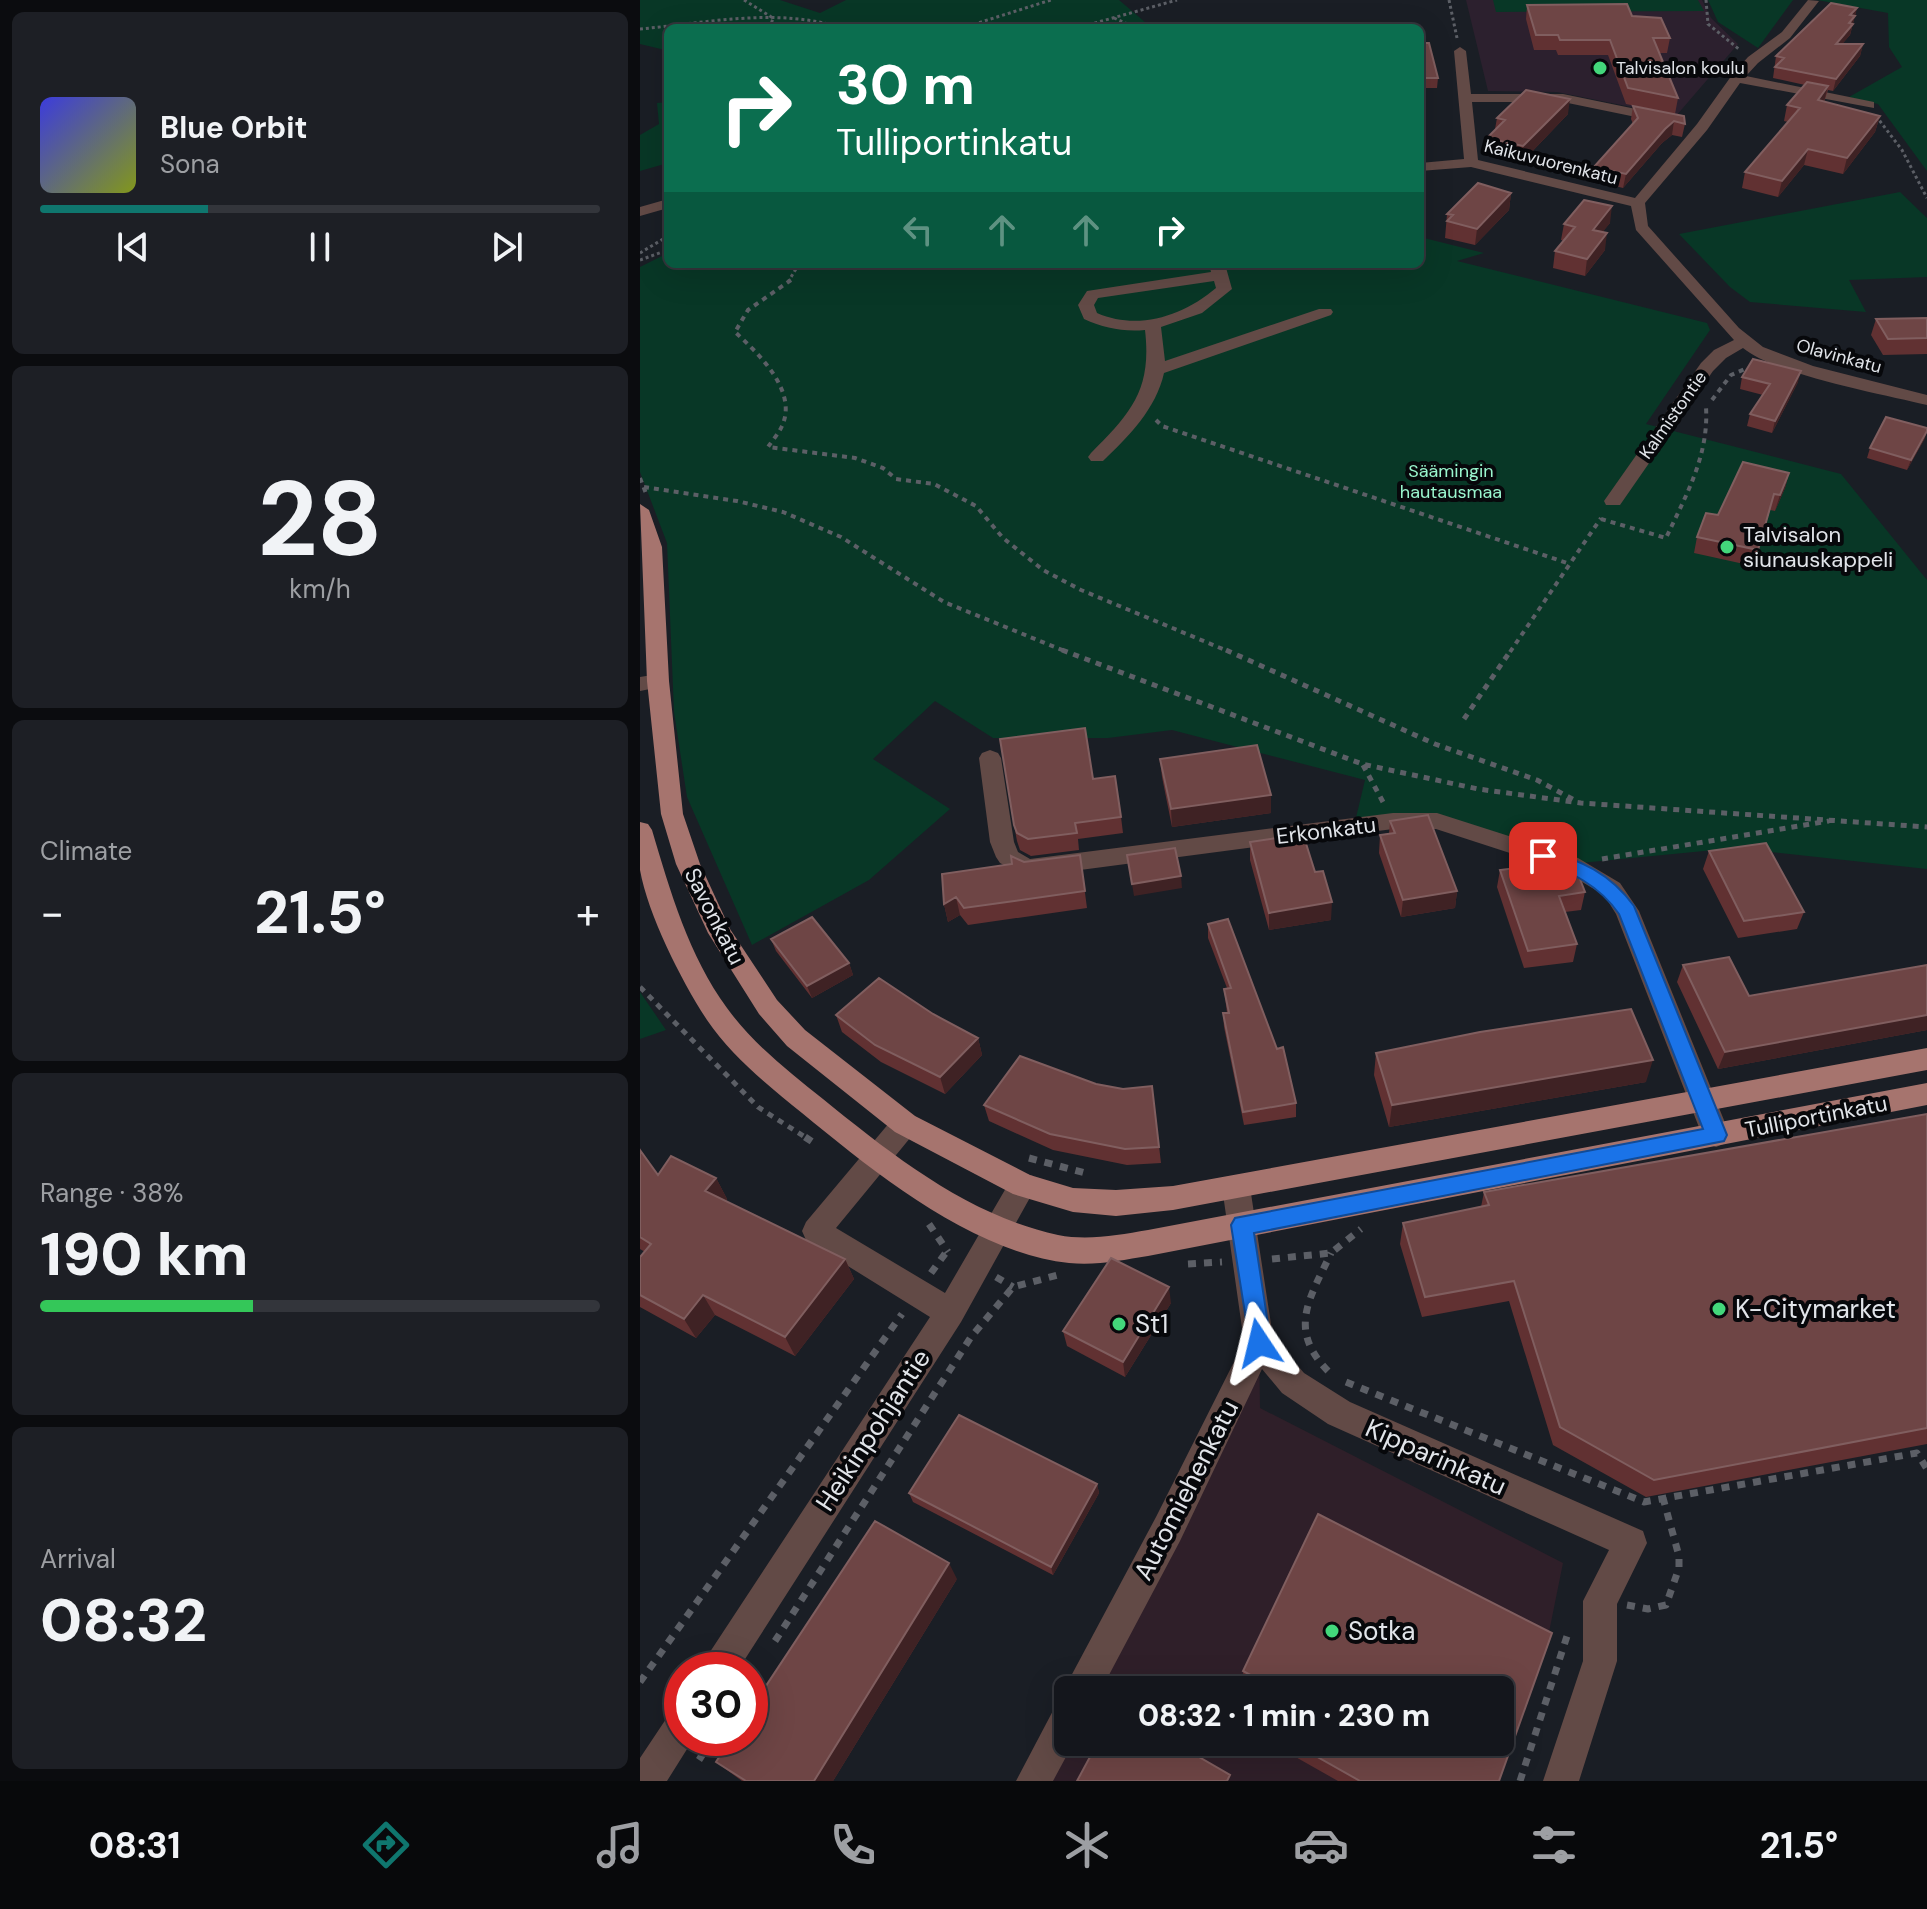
<!DOCTYPE html>
<html lang="en">
<head>
<meta charset="utf-8">
<style>
	:root { --surface:#14161c; --page:#1d1f25; --text:#f1f3f6; --muted:#9d9fa3; --line:#33353b; --accent:#0f766e }
	body { margin:0; font-family:"DM Sans",sans-serif; background:var(--page); color:var(--text); height:100vh; display:flex; flex-direction:column; font-size:30px; white-space:nowrap }
	* { box-sizing:border-box; margin:0 }
	p { font-size:26px; color:var(--muted) }
	.icon { flex:none; width:44px; height:44px; fill:none; stroke:currentColor; stroke-width:2; stroke-linecap:round; stroke-linejoin:round }
	.map { position:relative; flex:1; overflow:hidden }
	.sheet { display:flex; flex-direction:column; gap:12px; padding:12px; background:#0b0c0f; width:640px }
	.sheet>* { flex:none }
	.guide { position:absolute; left:24px; top:24px; width:760px; height:244px; border-radius:12px; box-shadow:0 8px 32px #0002,0 0 0 2px var(--line); background:#0b6e4f; color:#fff; overflow:hidden }
	.speed { position:absolute; left:24px; top:1652px; display:flex; gap:16px; font-size:40px; font-weight:700; text-align:center }
	.speed>* { display:grid; place-content:center; width:104px; height:104px; border-radius:50%; background:var(--surface); box-shadow:0 8px 32px #0002,0 0 0 2px var(--line); line-height:1 }
	.speed .limit { border:12px solid #d22; background:#fff; color:#111 }
	.pin { position:absolute; display:grid; place-items:center; width:68px; height:68px; color:#fff; margin:-34px; border-radius:16px; box-shadow:0 4px 12px #0006 }
	.me { position:absolute; width:88px; margin:-44px; rotate:350deg; stroke-linejoin:round; filter:drop-shadow(0 0 6px #0008) }
	.turn { display:flex; align-items:center; gap:28px; height:168px; padding:0 40px; font-size:36px }
	.turn .icon { width:104px; height:104px; stroke-width:2.5 }
	.turn b { display:block; font-size:56px; line-height:68px }
	.lanes { display:flex; align-items:center; height:76px; padding:0 40px; background:#0003; justify-content:center; gap:40px; direction:ltr }
	.lanes .off { opacity:.35 }
	.big { font-size:60px; font-weight:800; line-height:1.1 }
	.sheet .tile { flex:1; display:flex; flex-direction:column; justify-content:center; gap:12px; min-width:0; padding:0 28px; border-radius:12px; background:var(--page) }
	.sheet .dial { align-items:center; gap:0 }
	.dial b { font-size:104px; line-height:1 }
	.song { display:flex; align-items:center; gap:24px }
	.cover { width:96px; height:96px; border-radius:12px; background:linear-gradient(135deg,hsl(240 70% 55%),hsl(70 70% 35%)) }
	.played { height:8px; border-radius:4px; background:linear-gradient(90deg,var(--accent) 30%,var(--line) 30%) }
	.keys { display:flex; justify-content:space-around; direction:ltr }
	.heat { display:flex; justify-content:space-between; align-items:center; font-size:44px; direction:ltr }
	.charge { height:12px; border-radius:6px; background:linear-gradient(90deg,#34c759 38%,var(--line) 0) }
	.trip { position:absolute; left:414px; top:1676px; width:460px; height:80px; border-radius:12px; background:var(--surface); box-shadow:0 8px 32px #0002,0 0 0 2px var(--line); font-weight:800; line-height:80px; text-align:center }
	.menu { display:flex; height:128px; justify-content:space-around; align-items:center; background:#08090b; color:var(--muted) }
	.menu .icon { width:56px; height:56px }
	.menu .on { color:var(--accent) }
	.menu b { font-size:36px; color:var(--text) }
	main { display:flex; flex:1; min-height:0 }
	.map>svg:first-child { display:block }
</style>
</head>
<body>
<main>
<section class="sheet">
<div class="tile">
<div class="song"><i class="cover"></i><div><b>Blue Orbit</b><p>Sona</p></div></div>
<div class="played"></div>
<div class="keys"><svg class="icon" aria-label="previous" viewBox="0 0 24 24"><path d="M18 5L8 12l10 7zM5 5v14"/></svg><svg class="icon" aria-label="pause" viewBox="0 0 24 24"><path d="M8 5v14M16 5v14"/></svg><svg class="icon" aria-label="next" viewBox="0 0 24 24"><path d="M6 5l10 7-10 7zM19 5v14"/></svg></div>
</div>
<div class="tile dial"><b>28</b><p>km/h</p></div>
<div class="tile"><p>Climate</p>
<div class="heat"><a>−</a><b class="big">21.5°</b><a>+</a></div>
</div>
<div class="tile"><p>Range · 38%</p><b class="big">190 km</b><div class="charge"></div></div>
<div class="tile"><p>Arrival</p><b class="big">08:32</b></div>
</section>
<div class="map">
<svg width="1287" height="1781" viewBox="0 0 1287 1781">
	<rect width="100%" height="100%" fill="#1a1e25"/>
	<path fill="#2f1f29" d="M619 1343 620 1408 923 1563 906 1647 857 1781H394L428 1742H860V1690H442Z"/>
	<path fill="#2c202e" d="M826 0H1062L1071 18 1098 44 1036 116 917 92 848 91Z"/>
	<path fill="#083726" d="M0 0H140L180 13 206 0H479L512 28H28V69L25 50 0 44Z
		M853 0H1058L1064 11 856 12Z
		M1068 0H1153L1118 48 1078 22Z
		M1177 0H1287V171L1238 104 1209 97 1262 67 1249 47 1248 13Z
		M28 102V163L0 171V135L19 124 17 103Z
		M1260 192 1287 218V277L1209 280 1226 312 1110 302 1090 287 1039 234Z
		M780 237 844 253 817 261 1067 323 1070 330 1006 424 1201 474 1287 580V869L1095 848 930 864 797 821 714 826 725 780 532 730 468 738H353L295 701 233 759 310 809 229 880 112 945 47 797 34 712 27 543 0 472V267L28 253V264H780Z
		M0 992 26 1030 0 1039Z"/>
	<g fill="none" stroke-linecap="round" stroke-linejoin="round">
		<path stroke="#5c5f66" stroke-width="3" stroke-dasharray="3 3" stroke-linecap="butt" d="M104 0 133 18 130 28
			M809 0 817 38
			M1066 0 1068 24 1100 50
			M474 18 496 28
			M322 28 411 0
			M437 28 537 0
			M0 29C66 23 138 7 202 28
			M1236 116 1262 150 1287 198
			M0 253 28 236
			M0 260 28 250
			M439 264 503 267
			M148 282 159 264"/>
		<path stroke="#5c5f66" stroke-width="4" stroke-dasharray="5 5" stroke-linecap="butt" d="M151 280 108 310 95 332C119 354 158 391 142 426 139 433 132 441 128 447L215 458 243 468 256 479 294 484 336 506 363 538 403 570 441 590 590 652
			M1072 400 1091 375 1107 368
			M516 420 522 426 930 564
			M0 478 7 496
			M4 487 97 501 143 512 201 537 304 602 427 652
			M961 519 1026 538C1046 495 1069 456 1066 407
			M870 652 961 518"/>
		<path stroke="#5c5f66" stroke-width="5" stroke-dasharray="6 6" stroke-linecap="butt" d="M422 650 722 764 838 789 941 803 1287 827
			M586 650 795 744 897 780 936 801
			M824 719 871 650
			M723 765 743 802
			M962 859 1189 821
			M0 987 118 1107 168 1139"/>
		<path stroke="#5c5f66" stroke-width="7" stroke-dasharray="8 8" stroke-linecap="butt" d="M165 1137 177 1145
			M389 1158 449 1174
			M289 1224 308 1252
			M632 1259 691 1253 721 1229
			M548 1264 582 1262
			M291 1273 307 1251
			M356 1277 373 1287
			M688 1371C647 1329 670 1298 691 1253
			M706 1382 1004 1502 1277 1453 1287 1469
			M987 1605 1008 1609 1026 1605 1039 1568V1556L1023 1498
			M135 1641 331 1337 373 1287 418 1275
			M0 1682 262 1314
			M59 1760 73 1738
			M880 1781 929 1630"/>
		<path fill="#624a46" fill-rule="evenodd" d="M1168 0 1179 1 1150 38 1118 63 1106 76 1234 102V108L1100 83 1067 130 1005 203 1008 226 1099 328 1123 347 1173 366 1287 395V405C1242 394 1136 375 1103 348L1086 358 1073 371 980 505H966L964 501 1061 363 1074 350 1094 340 996 230 991 206 831 167 780 171V163L824 159 814 51 820 47 826 51 831 94H923L1030 116V122L1025 123 923 102H832L838 160 995 198 1057 124 1092 75 1108 57 1142 32Z
			M28 199V208L0 216V207Z
			M569 264H585L592 289 562 313 521 327 525 361 679 309H691L693 312 691 315 524 373C516 409 489 436 463 461H451L448 457 451 453C491 413 512 390 505 330 483 332 464 328 444 319L438 305 447 291 571 272ZM574 281 576 288C543 316 498 331 457 313L454 305 458 298Z
			M18 674 25 676 29 681 25 686 0 691V677Z
			M350 750 358 753 361 758 374 842 378 852 390 859 753 813H797L938 858 980 883 999 911 1090 1135 1086 1143 1076 1147 1066 1143 1062 1135 976 914 964 895 922 870 796 829H753L387 877 360 863 356 857 350 842 339 758 342 753Z
			M265 1112 275 1116 279 1124 275 1132 196 1228 305 1293 373 1176 383 1173 393 1176 397 1185 321 1322 98 1670H61L66 1658 290 1317 166 1240 162 1231 166 1222 255 1116Z
			M596 1175 606 1178 610 1187 633 1337 664 1373 710 1402 1003 1531 1007 1543 977 1604V1661L939 1781H903L943 1661V1601L969 1550 688 1424 642 1393 622 1369 540 1541 461 1690H428V1698L425 1690 430 1678 516 1517 604 1342 582 1187 586 1178Z
			M428 1699V1742H434L413 1781H376L416 1705Z
			M42 1707V1738H54L27 1781H0V1758L30 1713Z"/>
		<path fill="#a6746e" fill-rule="evenodd" d="M0 504 9 510 22 547 29 681 43 814 60 864 90 929 137 1000 165 1030 275 1116 390 1175 433 1188 476 1190 533 1186 1287 1048V1070L533 1210 476 1216 433 1212 373 1194 255 1132 147 1046 119 1014 68 933 36 864 21 814 7 681Z
			M0 822 8 824 12 830C30 891 49 956 87 1008 113 1044 149 1072 183 1099 252 1155 329 1216 418 1235 448 1241 478 1235 508 1230L1287 1083V1105L508 1256C482 1260 456 1266 429 1263 332 1252 235 1173 162 1113 128 1085 92 1057 67 1020 42 982 8 915 0 870 0 855 0 837 0 822Z"/>
	</g>
	<path fill="#613132" d="M887 5 992 16 1030 38 1027 53H1019L1038 98 1035 114 986 104 968 55H918L916 50H894L886 19Z
		M1217 8 1210 35 1202 44H1223L1220 56 1193 91 1188 90 1184 102 1240 116 1235 132 1203 174 1164 165 1138 197 1102 188 1105 172 1148 122 1144 121 1147 105 1165 85 1133 78 1136 56Z
		M780 43 798 78 797 88H780Z
		M993 106 1045 124 1042 137 1032 135 1022 143 983 188 952 180 954 167 993 124 991 119Z
		M928 114 882 162 845 154 847 138 855 129 857 118Z
		M871 193 869 210 835 245 805 238 807 214Z
		M970 223 962 232 965 250 945 276 913 268 915 251 924 241 921 240 924 224Z
		M1287 318V354L1243 355 1231 335 1236 319Z
		M1102 377 1158 382 1132 433 1107 426 1110 414 1123 395 1100 389Z
		M1285 438 1267 470 1227 458 1230 448Z
		M1149 473 1145 488 1135 511 1130 510 1113 566 1054 553 1057 537 1078 515Z
		M520 759 631 795V813L532 827 522 777Z
		M453 779 481 817 483 833 438 839 439 850 391 856 380 850 377 841 374 825Z
		M750 821 817 891 815 908 761 917 739 853 740 835 749 833Z
		M610 842 675 872 691 920 629 930 610 860Z
		M1069 851 1164 912 1157 929 1098 938 1063 869Z
		M440 855 447 908 328 925 320 915 308 922 304 904 384 862Z
		M860 870 945 892 941 910 925 912 937 944 933 962 884 968 857 887Z
		M568 924 656 1103V1117L604 1125 584 1027 583 1013H587L584 989 587 988 568 938Z
		M131 939 209 963 213 975 172 998 136 951Z
		M1043 965 1109 996 1287 965V1030L1078 1069 1037 982Z
		M293 1014 338 1038 342 1055 305 1094 241 1062 202 1032 196 1015Z
		M736 1053 1006 1082 749 1127 734 1075Z
		M456 1084 483 1089 512 1086 521 1163 487 1165 413 1150 349 1121 344 1105Z
		M1287 1114V1444L1006 1497 913 1445 869 1301 782 1317 760 1244 763 1223 841 1207 844 1192Z
		M0 1150 18 1175 76 1178 87 1199 86 1201 205 1259 214 1279 155 1356 75 1315 56 1338 0 1307V1257L5 1252 0 1249Z
		M531 1303 485 1377 427 1346 423 1331Z
		M457 1484 459 1493 413 1575 273 1502 269 1493Z
		M678 1514 912 1633 859 1781H698L629 1742H860V1690H614L604 1684 603 1671Z
		M317 1579 193 1781H102L76 1762Z"/>
	<path fill="#3f2224" d="M1217 8 1210 35 1193 55 1196 44 1210 15Z
		M1223 44 1220 56 1193 91 1196 79Z
		M1188 86 1184 102 1178 100Z
		M930 99 928 114 882 162 883 146Z
		M1240 116 1235 132 1203 174 1207 158Z
		M1034 121 1032 135 1022 143 983 188 986 174 1025 129Z
		M1168 149 1164 165 1138 197 1142 181Z
		M871 193 869 210 835 245 837 229Z
		M972 206 970 223 951 247 953 230Z
		M967 233 965 250 945 276 947 259Z
		M1161 371 1158 382 1132 433 1135 421Z
		M1287 431 1285 438 1267 470 1271 460Z
		M1149 473 1145 488 1135 511 1140 495Z
		M631 795V813L532 827 531 809Z
		M541 876 542 888 494 896 492 884Z
		M817 891 815 908 761 917 763 900Z
		M316 897 320 915 308 922 304 904Z
		M692 902 691 920 629 930V913Z
		M209 963 213 975 172 998 167 986Z
		M1287 1015V1030L1078 1069 1085 1052Z
		M338 1038 342 1055 305 1094 300 1077Z
		M1013 1060 1006 1082 749 1127 752 1105Z
		M76 1178 87 1199 77 1212 65 1191Z
		M205 1259 214 1279 155 1356 145 1337Z
		M529 1287 531 1303 485 1377 483 1362Z
		M63 1295 75 1315 56 1338 44 1319Z
		M457 1484 459 1493 413 1575 411 1567Z
		M309 1563 317 1579 193 1781H174Z"/>
	<path fill="#6e4545" stroke="#805e5f" stroke-width="2" d="M1191 3 1217 8 1210 15 1215 16 1209 23 1213 24 1196 44H1223L1196 79 1135 67 1144 58 1136 56Z
		M987 4 992 16 1021 18 1030 38H1013L1038 98 988 88 970 40H920L918 35H896L887 5Z
		M780 43H789L798 78H780Z
		M1167 82 1188 86 1178 100 1240 116 1207 158 1168 149 1142 181 1105 172 1160 108 1147 105Z
		M886 90 930 99 883 146 847 138 865 120 857 118Z
		M993 106 1044 116 1045 124 1034 121 1025 129 986 174 954 167 998 118Z
		M838 183 871 193 837 229 807 221 813 215 807 214Z
		M944 200 972 206 953 230 967 233 947 259 915 251 935 227 924 224Z
		M1287 318V338L1248 339 1236 319Z
		M1113 359 1161 371 1135 421 1110 414 1130 384 1102 377Z
		M1246 417 1287 428V431L1271 460 1230 448Z
		M1103 462 1149 473 1140 495 1134 494 1118 550 1057 537 1066 513 1078 515Z
		M445 728 453 779 475 776 481 817 435 823 437 833 388 839 377 833 374 825 360 739Z
		M617 745 631 795 531 809 520 759Z
		M788 815 817 891 763 900 740 835 755 833 750 821Z
		M663 834 675 872 683 871 692 902 629 913 610 842Z
		M1126 843 1164 912 1104 921 1069 851Z
		M535 848 541 876 492 884 487 855Z
		M440 855 445 891 324 908 316 897 304 904 302 874 372 864 371 856 384 862Z
		M933 861 945 892 919 896 937 944 888 951 860 870Z
		M172 917 209 963 167 986 131 939Z
		M588 919 637 1049 643 1047 656 1103 603 1112 583 1013H589L584 989 591 988 568 924Z
		M1089 957 1109 996 1287 965V1015L1085 1052 1043 965Z
		M239 978 293 1014 338 1038 300 1077 235 1045 196 1015Z
		M991 1009 1013 1060 752 1105 736 1053 840 1032Z
		M380 1056 456 1084 483 1089 512 1086 519 1147 485 1149 410 1134 344 1105Z
		M1287 1114V1428L1014 1480 920 1427 874 1281 785 1297 763 1223 849 1205 844 1192Z
		M0 1150 18 1175 31 1156 76 1178 65 1191 205 1259 145 1337 63 1295 44 1319 0 1295V1257L11 1244 0 1237Z
		M471 1258 529 1287 483 1362 423 1331Z
		M319 1415 457 1484 411 1567 269 1493Z
		M678 1514 912 1633 859 1781H720L651 1742H860V1690H638L603 1671Z
		M235 1521 309 1563 174 1781H106L76 1762 91 1738H110V1710Z
		M458 1742H533L590 1775 587 1781H437Z"/>
	<path fill="#1a73e8" stroke="#114b97" stroke-width="2" d="M903 849C942 861 970 873 994 906L1087 1135 1084 1141 614 1233 631 1343 627 1351 619 1354 611 1351 591 1225 595 1218 1063 1129 979 914C959 885 930 871 897 860L894 856Z"/>
	<g fill="#43d77b" stroke="#07080b" stroke-width="3">
		<circle cx="960" cy="68" r="8"/>
		<circle cx="1087" cy="547" r="8"/>
		<circle cx="1079" cy="1309" r="8"/>
		<circle cx="479" cy="1324" r="8"/>
		<circle cx="692" cy="1631" r="8"/>
	</g>
	<g text-anchor="middle" stroke-width="8" stroke-linejoin="round" paint-order="stroke">
		<g font-size="18" fill="#e1e4e9" stroke="#07080b" text-anchor="start">
			<text x="976" y="74">Talvisalon koulu</text>
		</g>
		<g font-size="18" fill="#e1e4e9" stroke="#07080b">
			<text transform="translate(911 162) rotate(14)" y="6">Kaikuvuorenkatu</text>
			<text transform="translate(1199 356) rotate(15)" y="6">Olavinkatu</text>
			<text transform="translate(1033 415) rotate(-55)" y="6">Kalmistontie</text>
		</g>
		<g font-size="18" fill="#9af6ce" stroke="#07080b">
			<text x="811" y="477">Säämingin<tspan x="811" dy="21">hautausmaa</tspan></text>
		</g>
		<g font-size="22" fill="#e1e4e9" stroke="#07080b" text-anchor="start">
			<text x="1103" y="542">Talvisalon<tspan x="1103" dy="25">siunauskappeli</tspan></text>
		</g>
		<g font-size="22" fill="#e1e4e9" stroke="#07080b">
			<text transform="translate(686 830) rotate(-7)" y="8">Erkonkatu</text>
			<text transform="translate(75 916) rotate(63)" y="8">Savonkatu</text>
			<text transform="translate(1176 1116) rotate(-11)" y="8">Tulliportinkatu</text>
		</g>
		<g font-size="26" fill="#e1e4e9" stroke="#07080b" text-anchor="start">
			<text x="1095" y="1318">K-Citymarket</text>
			<text x="495" y="1333">St1</text>
			<text x="708" y="1640">Sotka</text>
		</g>
		<g font-size="26" fill="#e1e4e9" stroke="#07080b">
			<text transform="translate(233 1430) rotate(-57)" y="9">Heikinpohjantie</text>
			<text transform="translate(796 1457) rotate(24)" y="9">Kipparinkatu</text>
			<text transform="translate(546 1490) rotate(-63)" y="9">Automiehenkatu</text>
		</g>
	</g>
</svg>
<div class="speed"><div class="limit">30</div></div>
<div class="pin" style="left:903px;top:856px;background:#d93025"><svg class="icon" aria-label="arrive" viewBox="0 0 24 24"><path d="M6 21V4h12l-3 4 3 4H6"/></svg></div>
<svg class="me" style="left:619px;top:1343px" viewBox="-20 -20 40 40"><path d="M0-17L14 15 0 8-14 15z" fill="#1a73e8" stroke="#fff" stroke-width="4"/></svg>
<div class="trip">08:32 · 1 min · 230 m</div>
<div class="guide">
<div class="turn"><svg class="icon" aria-label="right" viewBox="0 0 24 24"><path d="M7 20v-9h11M14 6l5 5-5 5"/></svg><div><b>30 m</b>Tulliportinkatu</div></div>
<div class="lanes"><svg class="icon off" aria-label="left" viewBox="0 0 24 24"><path d="M17 20v-9H6M10 6l-5 5 5 5"/></svg><svg class="icon off" aria-label="ahead" viewBox="0 0 24 24"><path d="M12 20V5M6 11l6-6 6 6"/></svg><svg class="icon off" aria-label="ahead" viewBox="0 0 24 24"><path d="M12 20V5M6 11l6-6 6 6"/></svg><svg class="icon" aria-label="right" viewBox="0 0 24 24"><path d="M7 20v-9h11M14 6l5 5-5 5"/></svg></div>
</div>
</div>
</main>
<nav class="menu">
<b>08:31</b>
<svg class="icon on" aria-label="directions" viewBox="0 0 24 24"><path d="M12 3l9 9-9 9-9-9zM9 14v-3h6M13 9l2 2-2 2"/></svg>
<svg class="icon" aria-label="music" viewBox="0 0 24 24"><path d="M9 18V5l10-2v13"/><circle cx="6" cy="18" r="3"/><circle cx="16" cy="16" r="3"/></svg>
<svg class="icon" aria-label="phone" viewBox="0 0 24 24"><path d="M5 4h4l2 5-3 2q2 4 5 5l2-3 5 2v4C11 20 4 13 5 4z"/></svg>
<svg class="icon" aria-label="climate" viewBox="0 0 24 24"><path d="M12 3v18M4 7l16 10M4 17L20 7"/></svg>
<svg class="icon" aria-label="car" viewBox="0 0 24 24"><path d="M5 17H2v-5l4-1 3-4h7l3 4 3 1v5h-3M9 17h6M6 11h13"/><circle cx="7" cy="17" r="2"/><circle cx="17" cy="17" r="2"/></svg>
<svg class="icon" aria-label="filters" viewBox="0 0 24 24"><path d="M4 7h16M4 17h16"/><circle cx="9" cy="7" r="2"/><circle cx="15" cy="17" r="2"/></svg>
<b>21.5°</b>
</nav>
</body>
</html>
